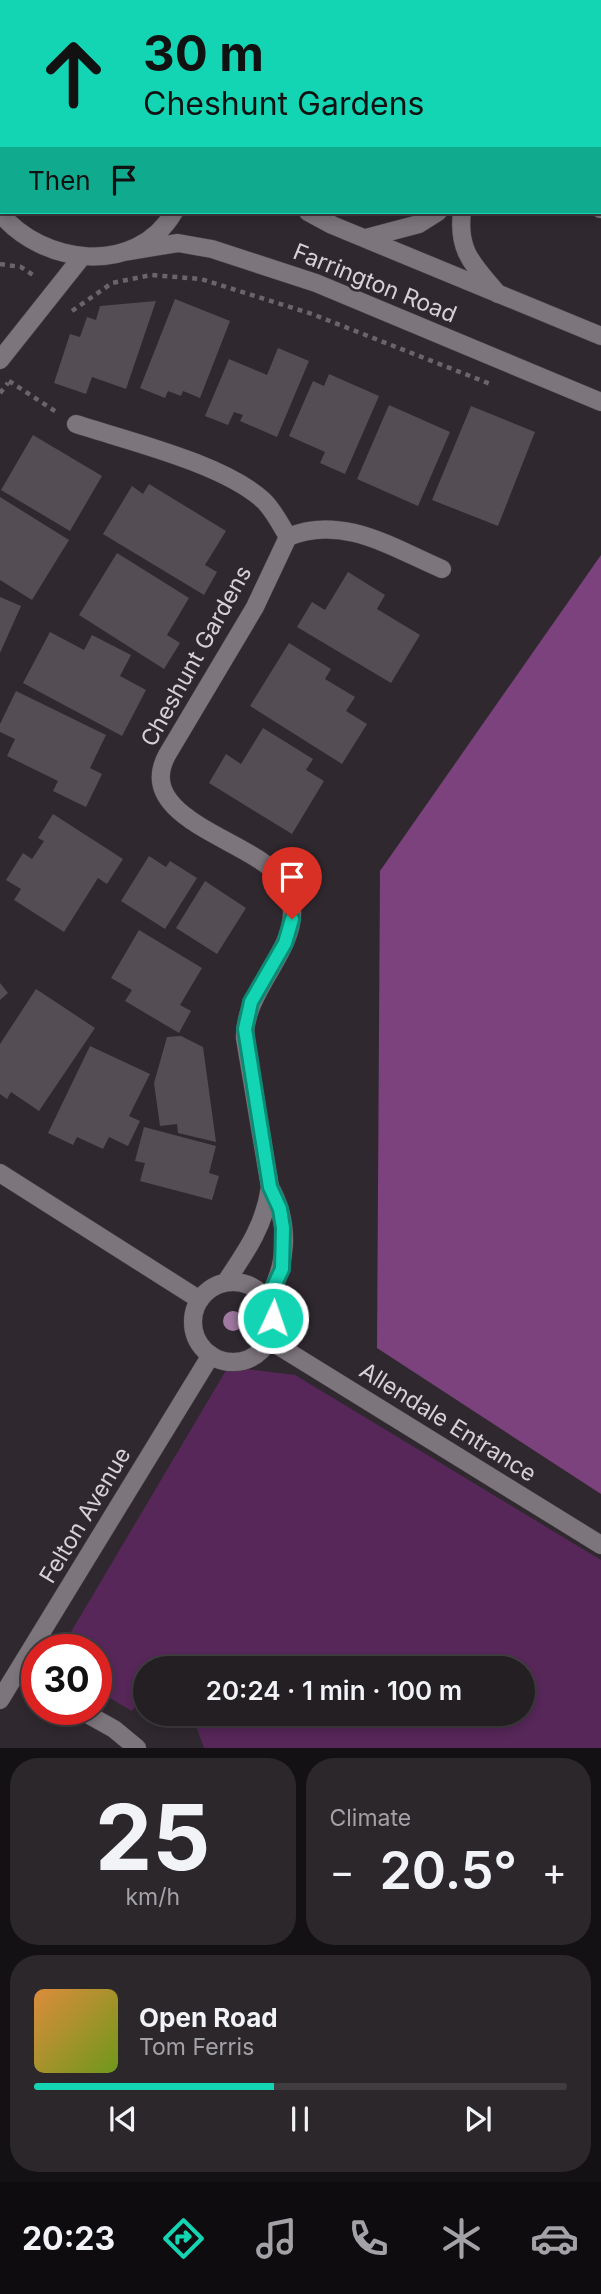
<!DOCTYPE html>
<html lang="en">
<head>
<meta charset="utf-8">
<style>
	:root { --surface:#231f23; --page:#2b272b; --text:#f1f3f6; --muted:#a3a2a6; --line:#403d41; --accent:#14d5b3 }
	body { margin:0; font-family:Inter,sans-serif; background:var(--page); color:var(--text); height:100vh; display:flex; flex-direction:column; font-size:26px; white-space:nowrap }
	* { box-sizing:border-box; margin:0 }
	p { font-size:23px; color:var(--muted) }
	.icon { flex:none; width:38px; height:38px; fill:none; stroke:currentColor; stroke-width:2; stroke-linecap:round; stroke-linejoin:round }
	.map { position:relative; height:1748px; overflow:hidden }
	.drawer { display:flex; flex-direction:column; gap:10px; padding:10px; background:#131113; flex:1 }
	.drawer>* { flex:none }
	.guide { position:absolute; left:0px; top:0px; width:602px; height:214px; box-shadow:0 4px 10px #0003,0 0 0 2px var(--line); background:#14d5b3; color:#111; overflow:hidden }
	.speed { position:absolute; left:21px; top:1634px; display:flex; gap:14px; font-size:35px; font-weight:700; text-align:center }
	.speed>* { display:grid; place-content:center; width:91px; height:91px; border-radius:50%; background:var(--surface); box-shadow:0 4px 10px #0003,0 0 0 2px var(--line); line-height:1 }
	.speed .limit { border:10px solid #d22; background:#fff; color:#111 }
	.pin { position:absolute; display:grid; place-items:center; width:60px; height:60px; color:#fff; margin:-72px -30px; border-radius:50% 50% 50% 0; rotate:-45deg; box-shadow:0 0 7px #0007 }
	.pin .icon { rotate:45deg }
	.me { position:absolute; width:77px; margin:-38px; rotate:3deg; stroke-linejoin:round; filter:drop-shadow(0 0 5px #0008) }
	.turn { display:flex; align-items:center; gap:24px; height:147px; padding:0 28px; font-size:32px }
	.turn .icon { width:91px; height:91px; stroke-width:2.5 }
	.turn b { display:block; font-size:49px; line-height:60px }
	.then { display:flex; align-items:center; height:66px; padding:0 28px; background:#0003; gap:14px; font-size:26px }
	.big { font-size:52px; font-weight:600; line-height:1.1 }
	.drawer .tile { flex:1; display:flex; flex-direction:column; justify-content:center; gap:10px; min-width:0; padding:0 24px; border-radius:28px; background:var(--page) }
	.drawer .dial { align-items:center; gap:0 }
	.dial b { font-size:91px; line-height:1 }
	.song { display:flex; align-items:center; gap:21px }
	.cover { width:84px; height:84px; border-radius:10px; background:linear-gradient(135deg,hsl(30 70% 55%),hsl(80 70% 35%)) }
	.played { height:7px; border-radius:4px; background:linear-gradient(90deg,var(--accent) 45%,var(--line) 45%) }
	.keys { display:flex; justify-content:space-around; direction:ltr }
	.heat { display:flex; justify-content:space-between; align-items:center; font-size:38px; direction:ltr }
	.drawer .tiles { flex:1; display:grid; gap:10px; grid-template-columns:1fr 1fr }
	.tile:last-child { grid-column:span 2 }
	.trip { position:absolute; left:133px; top:1656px; width:402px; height:70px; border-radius:35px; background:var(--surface); box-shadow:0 4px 10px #0003,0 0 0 2px var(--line); font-weight:600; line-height:70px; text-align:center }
	.tabs { display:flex; height:112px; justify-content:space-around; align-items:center; background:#0e0c0e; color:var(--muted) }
	.tabs .icon { width:49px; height:49px }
	.tabs .selected { color:var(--accent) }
	.tabs b { font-size:32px; color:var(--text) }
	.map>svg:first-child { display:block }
</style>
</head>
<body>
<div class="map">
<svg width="601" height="1748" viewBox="0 0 601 1748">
	<rect width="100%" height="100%" fill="#2f292f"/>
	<path fill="#562758" d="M228 1367 295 1375 601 1560V1748H204L195 1723 187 1713H523V1668H145V1691L132 1711 96 1690V1650H66L65 1642Z"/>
	<path fill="#7b427d" d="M601 555V1494L377 1348 380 871Z"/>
	<path fill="#544d54" d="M175 299 230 321 200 398 183 391 181 396 168 391 165 398 140 388Z
		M156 301 126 389 92 377 86 394 54 383 70 334 80 337 87 317 96 320 100 306Z
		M278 348 309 361 277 437 240 421 243 415 234 412 228 425 205 416 229 359 267 375Z
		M329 374 379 396 345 474 320 463 325 452 289 436 313 381 324 386Z
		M389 405 450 432 418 506 357 479Z
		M471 406 535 432 498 526 432 500Z
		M33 435 102 476 70 531 1 490Z
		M149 484 226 531 205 565 217 572 204 595 103 534 132 486 143 494Z
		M0 497 69 540 32 600 0 580Z
		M117 553 189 598 167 635 180 643 164 669 79 615Z
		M348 572 385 595 377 609 420 635 391 683 297 627 312 602 325 610Z
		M0 597 21 606 0 653Z
		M50 632 84 650 92 635 131 655 120 676 146 690 122 736 23 683Z
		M289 643 331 669 325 679 355 697 346 711 367 724 342 764 250 706Z
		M16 691 106 735 90 768 102 774 86 807 53 791 58 781 7 756 15 739 0 732V724Z
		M263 728 313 759 306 770 324 781 292 834 209 783 226 754 241 764Z
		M53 814 123 859 107 884 98 878 64 932 14 900 21 889 6 880 23 853 32 859 44 841 38 838Z
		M149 856 166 867 170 861 197 878 165 929 121 901Z
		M205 881 246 908 217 954 176 928Z
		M139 930 202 968 180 1005 191 1011 179 1033 125 1001 132 990 111 978Z
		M0 983 8 993 0 1000Z
		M36 989 95 1028 39 1111 11 1092 7 1099 0 1094V1044Z
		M181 1036 203 1047 216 1142 178 1133 177 1124 160 1126 154 1083 167 1037Z
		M90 1046 150 1074 129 1116 140 1121 128 1146 109 1137 103 1149 77 1137 73 1145 48 1133Z
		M144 1127 216 1146 209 1173 219 1176 212 1200 140 1181 145 1163 135 1161Z"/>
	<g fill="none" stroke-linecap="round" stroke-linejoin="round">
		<g stroke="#484448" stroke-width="19">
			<path id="service" d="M600 14H601
				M600 40H601
				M600 209H601
				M462 212C457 252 474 265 498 294
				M366 238 419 224 438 212"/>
		</g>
		<g stroke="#484448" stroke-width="19">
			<path id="minor" d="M0 360 81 258
				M76 424C128 441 225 464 264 501 274 511 281 525 288 537L255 607 167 755C132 820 255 840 282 880 319 936 243 982 245 1038L270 1187C265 1225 246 1252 225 1283
				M288 537C342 514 393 548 442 569
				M0 1173 200 1300
				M193 1322a40 40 0 1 1 80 0a40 40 0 1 1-80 0Z
				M267 1301C287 1265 291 1224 270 1187
				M269 1340 601 1545
				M18 1673 37 1684
				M0 1700 211 1355
				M80 1710 114 1729 137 1748"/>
		</g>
		<g stroke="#484448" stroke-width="19">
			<path id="secondary" d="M0 43H2
				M0 88 2 85
				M308 212 332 225 601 336
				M0 213C42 265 136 277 174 212
				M123 252 178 243 212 249 316 283 601 402"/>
		</g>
		<g stroke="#484448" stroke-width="19">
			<path id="primary" d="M227 2V0"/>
		</g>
		<path stroke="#6b656b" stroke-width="4.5" stroke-dasharray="5 5" stroke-linecap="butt" d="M116 0 125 2
			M22 2 31 0
			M0 4H2
			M0 264 21 267 36 277
			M72 311 112 283 151 275 201 279 312 314 493 385
			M9 381 58 413
			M0 393 8 383"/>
		<use href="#service" stroke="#7c757c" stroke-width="18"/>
		<use href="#minor" stroke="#7c757c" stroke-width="18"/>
		<use href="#secondary" stroke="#7c757c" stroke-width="18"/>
		<use href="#primary" stroke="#ab82ac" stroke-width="18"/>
	</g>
	<circle fill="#a079a1" cx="233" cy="1321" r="10"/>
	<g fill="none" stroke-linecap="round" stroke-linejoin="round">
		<g stroke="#0d8a74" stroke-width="18">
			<path id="route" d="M273 1318 267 1301 282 1269 283 1228 280 1209 270 1187 245 1029 251 1002 285 943 292 919"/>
		</g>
		<use href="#route" stroke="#14d5b3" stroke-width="12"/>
	</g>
	<g text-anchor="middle" stroke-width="5" stroke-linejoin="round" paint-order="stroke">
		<g font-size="23" fill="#d5d1d5" stroke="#2f292f">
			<text transform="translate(375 283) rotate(22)" y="8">Farrington Road</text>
			<text transform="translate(196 656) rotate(-61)" y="8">Cheshunt Gardens</text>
			<text transform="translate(448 1422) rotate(32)" y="8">Allendale Entrance</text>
			<text transform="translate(85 1515) rotate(-59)" y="8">Felton Avenue</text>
		</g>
	</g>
</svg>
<div class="speed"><div class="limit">30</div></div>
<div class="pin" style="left:292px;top:919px;background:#d93025"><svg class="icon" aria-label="arrive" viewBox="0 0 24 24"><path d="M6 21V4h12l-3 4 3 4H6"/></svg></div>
<svg class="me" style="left:273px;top:1318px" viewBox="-20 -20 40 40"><circle r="17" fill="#14d5b3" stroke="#fff" stroke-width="3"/><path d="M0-11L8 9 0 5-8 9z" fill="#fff"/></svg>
<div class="trip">20:24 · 1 min · 100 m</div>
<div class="guide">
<div class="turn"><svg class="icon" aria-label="ahead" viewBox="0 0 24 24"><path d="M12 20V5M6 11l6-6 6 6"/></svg><div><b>30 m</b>Cheshunt Gardens</div></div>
<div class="then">Then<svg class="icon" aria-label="arrive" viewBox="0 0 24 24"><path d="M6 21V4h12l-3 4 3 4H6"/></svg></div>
</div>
</div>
<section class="drawer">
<div class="tiles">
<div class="tile dial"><b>25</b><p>km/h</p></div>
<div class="tile"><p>Climate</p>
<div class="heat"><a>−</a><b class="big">20.5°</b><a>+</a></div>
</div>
<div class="tile">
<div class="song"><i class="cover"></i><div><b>Open Road</b><p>Tom Ferris</p></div></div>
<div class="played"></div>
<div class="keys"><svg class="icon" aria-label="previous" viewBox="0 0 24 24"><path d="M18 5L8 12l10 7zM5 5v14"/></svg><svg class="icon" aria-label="pause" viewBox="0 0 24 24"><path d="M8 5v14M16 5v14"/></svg><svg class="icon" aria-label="next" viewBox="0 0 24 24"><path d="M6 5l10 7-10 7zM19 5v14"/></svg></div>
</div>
</div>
</section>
<nav class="tabs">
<b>20:23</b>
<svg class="icon selected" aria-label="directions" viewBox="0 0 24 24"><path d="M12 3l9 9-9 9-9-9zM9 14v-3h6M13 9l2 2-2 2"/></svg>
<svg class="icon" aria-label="music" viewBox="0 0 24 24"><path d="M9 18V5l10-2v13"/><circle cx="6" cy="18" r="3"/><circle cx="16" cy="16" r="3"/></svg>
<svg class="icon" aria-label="phone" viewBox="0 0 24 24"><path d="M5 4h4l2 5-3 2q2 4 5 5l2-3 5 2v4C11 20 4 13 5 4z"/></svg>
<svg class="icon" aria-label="climate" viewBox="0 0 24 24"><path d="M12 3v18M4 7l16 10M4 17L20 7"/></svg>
<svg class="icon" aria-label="car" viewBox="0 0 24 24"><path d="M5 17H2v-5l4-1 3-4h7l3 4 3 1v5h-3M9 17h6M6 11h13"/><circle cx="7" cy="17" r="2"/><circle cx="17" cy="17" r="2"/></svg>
</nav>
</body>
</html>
